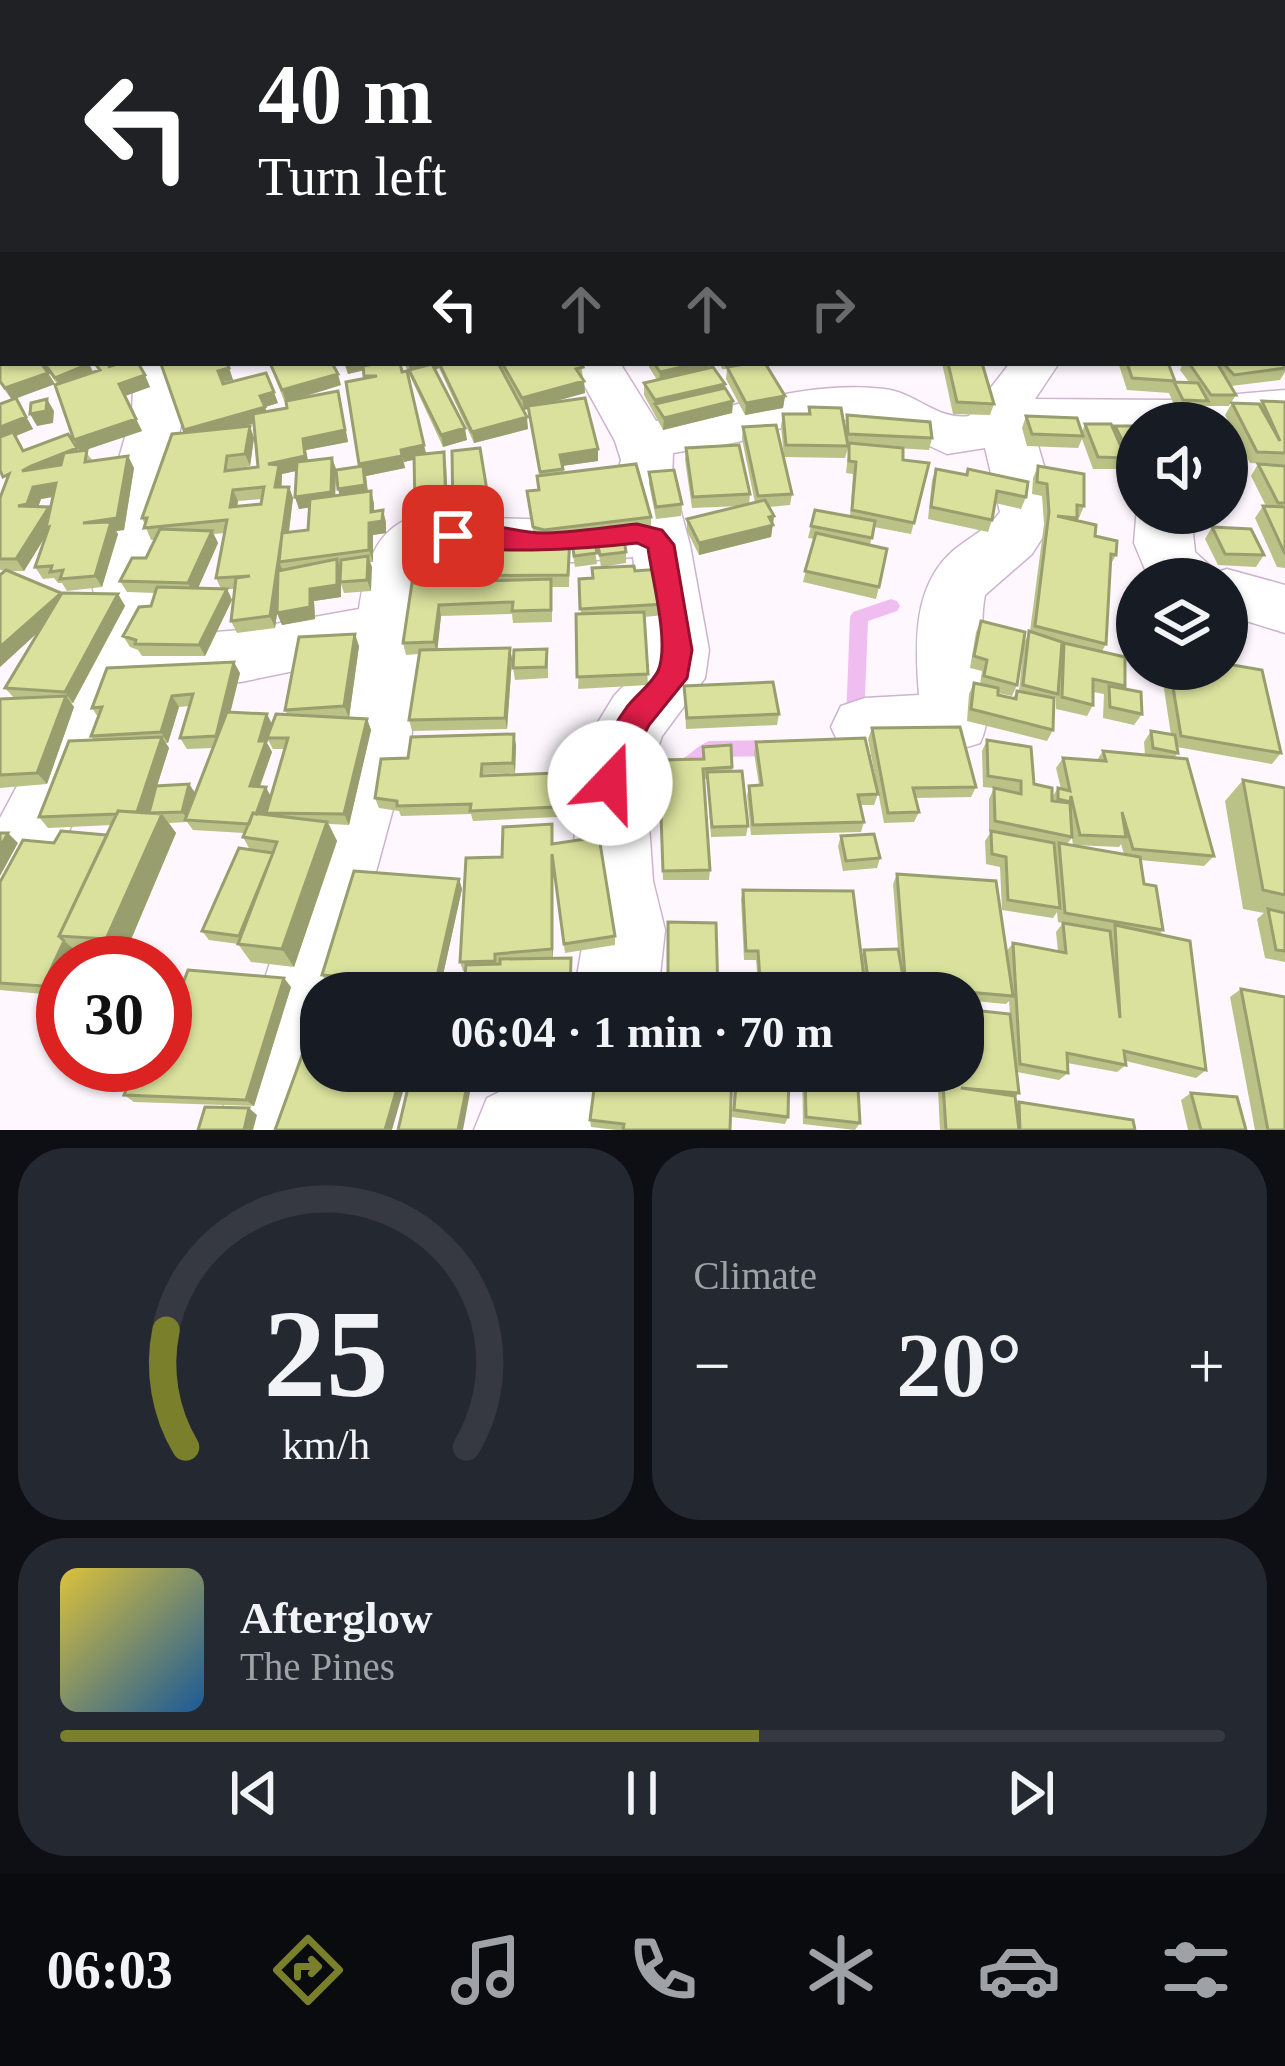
<!DOCTYPE html>
<html lang="en">
<head>
<meta charset="utf-8">
<style>
	:root { --surface:#171b24; --page:#242831; --text:#f1f3f6; --muted:#9ea1a6; --line:#363941; --accent:#797f2a }
	body { margin:0; font-family:"Times New Roman",serif; background:var(--page); color:var(--text); height:100vh; display:flex; flex-direction:column; font-size:45px; white-space:nowrap }
	* { box-sizing:border-box; margin:0 }
	p { font-size:39px; color:var(--muted) }
	.icon { flex:none; width:66px; height:66px; fill:none; stroke:currentColor; stroke-width:2; stroke-linecap:round; stroke-linejoin:round }
	.map { position:relative; height:1130px; overflow:hidden }
	.details { display:flex; flex-direction:column; gap:18px; padding:18px; background:#0d0f14; flex:1 }
	.details>* { flex:none }
	.banner { position:absolute; left:0px; top:0px; width:1287px; height:366px; box-shadow:0 3px 9px #0004; background:#202124; color:#fff; overflow:hidden }
	.buttons { position:absolute; left:1116px; top:402px; display:grid; gap:24px }
	.buttons a { display:grid; place-items:center; width:132px; height:132px; border-radius:50%; background:var(--surface); box-shadow:0 3px 9px #0004; font-size:60px }
	.speed { position:absolute; left:36px; top:936px; display:flex; gap:24px; font-size:60px; font-weight:700; text-align:center }
	.speed>* { display:grid; place-content:center; width:156px; height:156px; border-radius:50%; background:var(--surface); box-shadow:0 3px 9px #0004; line-height:1 }
	.speed .limit { border:18px solid #d22; background:#fff; color:#111 }
	.pin { position:absolute; display:grid; place-items:center; width:102px; height:102px; color:#fff; margin:-51px; border-radius:24px; box-shadow:0 6px 18px #0006 }
	.me { position:absolute; width:132px; margin:-66px; rotate:21deg; stroke-linejoin:round; filter:drop-shadow(0 0 9px #0008) }
	.turn { display:flex; align-items:center; gap:42px; height:252px; padding:0 60px; font-size:54px }
	.turn .icon { width:156px; height:156px; stroke-width:2.5 }
	.turn b { display:block; font-size:84px; line-height:102px }
	.lanes { display:flex; align-items:center; height:114px; padding:0 60px; background:#0003; justify-content:center; gap:60px; direction:ltr }
	.lanes .off { opacity:.35 }
	.big { font-size:90px; font-weight:700; line-height:1.1 }
	.details .card { flex:1; display:flex; flex-direction:column; justify-content:center; gap:18px; min-width:0; padding:0 42px; border-radius:48px; background:var(--page) }
	.details .dial { align-items:center; gap:0 }
	.dial svg { height:312px; overflow:visible; fill:none; stroke:var(--line); stroke-width:7; stroke-linecap:round; text-anchor:middle }
	.dial text { fill:var(--text); stroke:none }
	.song { display:flex; align-items:center; gap:36px }
	.cover { width:144px; height:144px; border-radius:18px; background:linear-gradient(135deg,hsl(50 70% 55%),hsl(210 70% 35%)) }
	.played { height:12px; border-radius:6px; background:linear-gradient(90deg,var(--accent) 60%,var(--line) 60%) }
	.keys { display:flex; justify-content:space-around; direction:ltr }
	.heat { display:flex; justify-content:space-between; align-items:center; font-size:66px; direction:ltr }
	.details .tiles { flex:1; display:grid; gap:18px; grid-template-columns:1fr 1fr }
	.card:last-child { grid-column:span 2 }
	.trip { position:absolute; left:300px; top:972px; width:684px; height:120px; border-radius:48px; background:var(--surface); box-shadow:0 3px 9px #0004; font-weight:700; line-height:120px; text-align:center }
	.tab-bar { display:flex; height:192px; justify-content:space-around; align-items:center; background:#090b0e; color:var(--muted) }
	.tab-bar .icon { width:84px; height:84px }
	.tab-bar .selected { color:var(--accent) }
	.tab-bar b { font-size:54px; color:var(--text) }
	.map>svg:first-child { display:block }
</style>
</head>
<body>
<div class="map">
<svg width="1285" height="1130" viewBox="0 0 1285 1130">
	<rect width="100%" height="100%" fill="#fef8fe"/>
	<g fill="none" stroke-linecap="round" stroke-linejoin="round">
		<path fill="#f0bdf1" fill-rule="evenodd" d="M1284 305H1285V313H1284Z
			M891 599 897 601 900 606 897 611 868 621 864 720 862 726 855 728 848 726 846 720 850 617 853 612Z
			M773 740 780 742 783 748 780 754 773 756 713 757C698 773 678 784 655 775L650 778 646 790 639 793 632 790 629 784 635 767 655 756C686 769 686 751 709 741Z"/>
		<g stroke="#cdb3cd" stroke-width="3">
			<path id="minor" d="M121 363H169L183 388 184 413 148 565 159 608 152 637 241 630 359 609C365 569 373 529 416 516L560 520 625 516 616 479 621 460 615 441 572 363H620L656 421C733 409 805 380 884 389 915 392 938 421 969 416L1010 363H1059L1035 399 1169 400 1285 390V422L1227 428V423H1137V433L1034 432 1058 513 1032 554 985 595C975 644 1000 702 980 743 939 757 882 762 841 748L831 727 841 706 865 698 919 695C915 644 912 585 955 549 971 536 988 529 1000 512L985 448 947 454 876 421 809 419 738 442 673 453 672 479 690 545 709 650 705 678 662 736 646 783 653 881 665 930 658 993H574L585 930 575 881 574 783 592 732 614 696 641 667 645 650 633 557 560 563 432 558 425 569 411 743 343 993H321L322 1071 306 1130H216L341 743 352 659 241 682 132 690 28 923 0 934V818L58 709 92 626 97 608 88 565 132 413 133 388Z
				M1137 507V513H1191L1195 552 1217 572 1227 569 1285 585V633L1227 615V579H1149L1134 543Z
				M551 1071H641L616 1130H474L487 1098 528 1078 547 1077Z"/>
		</g>
		<use href="#minor" fill="#fff" fill-rule="evenodd"/>
	</g>
	<path fill="#bbc287" fill-rule="evenodd" d="M328 0H387L386 3H320Z
		M673 0H795L784 3H673Z
		M885 0H930L936 3H887Z
		M1146 0H1285V20L1284 3H1071Z
		M0 355 48 373 55 384 16 398 33 429 16 436 24 451H80L74 440 57 384 42 363H89L93 372 98 370 93 363H138L150 387 125 396 142 431 84 450 93 461 128 456 134 468 124 530 116 531 118 534 102 587 67 591 62 583H58L54 578 43 579 35 567 47 534 24 571H8L61 593 118 594 125 606 73 703H71L74 707 47 784 0 788V699L14 698 5 688 39 631 0 667V575L6 571 0 570V498L7 482 12 400 0 384ZM53 497 50 509 38 507 41 499Z
		M158 363H228L233 380 223 382V384L278 403 265 407 266 412 287 408 269 363 341 385 293 400 341 403 348 442 306 450 308 461 332 458 336 469 335 495H340L338 489 360 466 365 378 364 370 348 374 344 363H400L426 454 446 464 448 518 417 521 415 509 414 459 404 462 405 468 366 476 368 491H371L374 511 386 522V533L373 535V562H370L371 591 344 593 341 584V597L314 601 315 619 282 625 277 613 275 628 237 633 231 621 235 589H227L232 600 205 656H142L138 650 130 647 123 636 151 606 155 593 127 592 120 581 146 558 155 540H151L142 518 185 432 162 364ZM254 423 258 467 232 470 250 466 254 438 250 426H243ZM296 471 295 497 299 509 309 507 308 530 289 532 293 498 289 487H282V474ZM262 499 261 504 237 507 238 501ZM225 533 216 578 221 589 198 588 218 543 214 534Z
		M404 363H581L585 393 548 403 598 449V461L563 466 564 473 651 517V529L593 536 597 564 575 567 570 539 569 587H552V622L513 623 512 614 441 616 437 650 510 648 512 659 507 729 412 731 409 720 419 654 406 655 403 643 412 587 409 576 534 536 527 491 539 490 540 476 528 409 524 410 528 429 474 443 439 368 435 370 467 440 443 447Z
		M649 363H709L708 368 725 384 724 388 733 401 732 413 663 430 644 395V383L657 380 649 367Z
		M720 363 782 364 766 365 785 396 783 408 745 415 726 379 727 369H722Z
		M918 363H936L935 366 919 365Z
		M942 363H982L994 404 990 415 953 414Z
		M1120 363H1168L1175 382H1189L1180 370 1183 363H1282L1285 366V372L1280 380 1231 386 1236 395 1229 406H1205L1201 413 1177 412 1169 393 1127 390 1119 365Z
		M1262 401 1285 402V465L1250 463 1225 415 1232 403 1259 404Z
		M809 407 845 427 847 415 932 438 929 450 896 448 903 460 929 463 911 534 874 527 870 545 879 587 876 599 803 582 814 539 808 538 815 510 850 517 853 474 846 473 849 445 845 458 784 457 781 426 783 414H808Z
		M1026 416 1082 432 1085 424 1114 430 1115 426H1137V455L1124 454 1126 458 1120 469H1093L1082 439 1078 448 1027 446 1022 428Z
		M743 427 792 494 790 505 769 507 774 516 771 537 699 555 687 531V519L741 506 692 508 685 460 686 448 750 494 749 504 755 503 742 439Z
		M480 448 492 520 455 525 453 513Z
		M1258 464 1285 466V568L1277 567 1255 518 1263 506H1266L1251 476Z
		M1038 466 1084 506 1079 518 1076 520 1116 555 1111 564 1106 644 1102 651 1125 686 1124 689 1142 714 1134 725 1103 718 1104 694 1093 692V705L1087 716 1056 709V697L1054 700 1053 730 1047 741 967 721 969 694 974 683 980 684 982 671 970 668 976 632 981 621 1017 685 1012 696 998 693V695L1013 698 1017 691H1019L1024 643 1030 631 1044 524 1042 496 1032 494 1033 478Z
		M936 469 1026 497 1021 509 995 503 992 520 988 532 928 519 932 480Z
		M649 472 682 504 681 516 656 519 649 484Z
		M1212 527 1264 555 1256 567 1218 565 1205 539Z
		M596 537 626 552V563L601 567Z
		M635 571 665 604V615L644 617 648 685 578 689 581 614 579 579Z
		M359 646 349 718 367 719 371 730 349 825 329 824 337 841 294 967 251 962 238 944 209 940 202 931 250 850 243 837 244 833 193 830 187 822 169 823 176 833 124 956 78 953 75 950 68 963H63L53 995 0 990V882L54 843 107 835 112 825 48 828 39 817 94 740 91 736 98 717 92 708 240 673 230 712 272 724 287 714 285 710ZM189 706 180 738 187 749 213 748 195 794 189 784 157 786 169 748 166 743H168L179 707ZM268 740 273 749H284L271 796 260 787 272 752 267 743Z
		M548 660V678L515 680 513 668Z
		M1161 669H1227L1281 753 1272 764 1177 747 1178 753 1174 758 1214 856 1204 866 1140 860 1144 884 1163 930 1159 935 1206 1070 1196 1078 1126 1061V1065L1117 1072 1067 1063 1068 1073 1059 1080 1017 1072 1019 1093 1015 1097 1016 1105 1019 1102 1135 1130H940L938 1090 890 1084V1071H963L1010 1015 1009 1001 1006 1004 963 1000V993H938V988L905 984 906 993H759L756 960H744L741 899 743 890 861 956 864 950 898 949 893 884 897 874 1006 952 1013 943 1058 951 1056 932 1063 923 1058 922 1057 912 1053 918 1002 910 1000 867 986 864 985 841 991 832 989 831V799L994 788 983 787 982 751 987 740 1034 784 1052 797 1058 788 1061 789 1056 768 1063 758 1097 760 1103 751 1145 755 1144 742 1151 731 1171 735ZM1072 838 1073 845 1119 847 1121 844 1124 854 1067 844Z
		M684 686 779 714 777 725 686 729Z
		M872 728 976 787 971 797 916 798 919 812 914 822 884 823 868 739Z
		M756 742 878 794 874 805H860L864 822 861 832 751 835 747 796 749 786 759 785 754 753Z
		M516 745 515 773 484 774V776L556 773 558 817 473 821 471 814 401 816 399 811 379 808 375 798 408 758Z
		M703 747 732 767V771L748 826 746 836 711 837 707 779H704L710 870 709 880H663L659 760 702 759Z
		M1243 780 1285 788V962L1265 958 1257 919 1264 913 1243 909 1225 801Z
		M552 824 553 844 615 936V945L565 953 553 865V958L572 967 463 971 460 962 502 857Z
		M841 836 880 858 877 868 843 871 838 846Z
		M459 879 462 889 439 993 328 984 322 975Z
		M291 987 254 1106 134 1102 124 1095Z
		M1241 989 1285 1130H1255L1230 997Z
		M484 1071H590V1076L486 1077Z
		M735 1071H789L788 1117 785 1124 732 1117Z
		M802 1071H857L860 1123 855 1130 803 1124Z
		M1191 1093 1246 1130H1188L1181 1100Z
		M590 1120 730 1130H616L591 1127Z"/>
	<path fill="#989e6e" d="M26 0 25 3H3V15L0 19 1 1Z
		M420 0H456V3H420Z
		M767 0H795L784 3H766Z
		M881 0 880 3H855V1Z
		M227 363 233 380 223 382 218 371Z
		M345 363H395L348 374Z
		M417 363H438L439 368 411 377 409 365Z
		M700 363H709L708 373 659 384 660 372Z
		M89 364 95 376 62 390 55 378Z
		M48 373 55 384 12 400 5 388Z
		M338 374 341 385 286 402 282 390Z
		M145 375 150 387 125 396 119 384Z
		M584 381 585 393 524 410 522 398Z
		M725 384 724 395 655 404V412V400Z
		M338 391 348 442 306 450 309 468 282 474 280 499 268 464 303 439Z
		M274 392 278 403 265 407 269 419 189 442 184 430 260 396Z
		M785 396 783 408 745 415 746 403Z
		M16 399 33 429 0 442V427Z
		M47 399 54 411 53 423 37 426 30 414Z
		M733 401 732 413 663 430 664 418Z
		M527 417 528 429 474 443 472 432Z
		M136 419 142 431 80 452 74 440Z
		M250 426 254 438 250 466 245 454Z
		M465 428 467 440 443 447 441 435Z
		M424 445 427 457 404 462 401 450Z
		M77 448 83 460 39 477 22 471Z
		M598 449V461L561 466 560 455Z
		M444 452 446 464 448 518 446 506Z
		M128 456 134 468 124 530 116 531 118 534 102 587 95 576 90 535Z
		M402 456 405 468 366 476 368 496 341 501 338 489 363 476 359 464Z
		M332 458 336 469 335 504 299 509 295 497Z
		M56 483 63 495 41 499 35 516 18 506 33 487Z
		M289 487 293 498 285 561 279 562 283 571 275 628 270 616Z
		M233 490 238 501 235 519 230 507Z
		M371 491 374 503V522L383 510 386 522V533L373 535V562L369 550Z
		M49 507 56 519 24 571 16 559Z
		M774 516 771 537 699 555V543Z
		M212 531 218 543 195 595 188 583Z
		M368 556 372 567 371 591 367 580Z
		M337 559 341 571V597L314 601 315 619 282 625 277 613 310 589Z
		M227 589 232 600 205 656 199 645Z
		M61 593 69 604 0 667V647Z
		M118 594 125 606 73 703 65 692Z
		M439 605 441 616 437 654 434 642Z
		M355 634 359 646 349 718 344 706Z
		M510 648 512 659 507 729 505 718Z
		M234 662 240 673 222 747 216 736Z
		M66 696 74 707 47 784 37 773Z
		M172 696 179 707 168 743 161 732Z
		M267 714 273 726 267 743 272 752 256 796 250 786 259 741Z
		M367 719 371 730 349 825 344 814Z
		M514 734 516 745 515 773 513 763Z
		M162 737 169 748 145 824 137 813Z
		M189 784 196 794 190 822 182 812Z
		M266 787 271 797 259 834 253 824Z
		M162 814 176 833 124 956 106 939Z
		M327 822 337 841 294 967 282 949Z
		M8 833 18 843 0 876V847Z
		M552 854 553 864V958L552 949Z
		M459 879 462 889 439 993 435 985Z
		M64 941 75 950 68 963H63V975L53 995 43 986Z
		M173 975 182 983 165 1031V998Z
		M284 978 291 987 254 1106 246 1100Z
		M402 1071H409L392 1130H385Z
		M470 1071H474L463 1130H458Z
		M249 1108 257 1115 253 1130H244Z"/>
	<path fill="#d9e19d" stroke="#989e6e" stroke-width="3" fill-rule="evenodd" d="M25 0H131L129 3H24Z
		M178 0H224V3H206L207 1 177 3Z
		M258 0H297L257 2Z
		M328 0H339V2L343 0H359L356 3H320Z
		M459 0H471L473 3H439Z
		M482 0H537L539 3H482Z
		M541 0 623 1 656 0V3H542Z
		M679 0H707L711 3H682Z
		M730 0H738L742 3H711Z
		M808 0H843L850 3 802 2Z
		M917 0H930L936 3H907Z
		M943 0H996L1002 3H949Z
		M1006 0H1027L1032 3H1011Z
		M1037 0H1064L1068 2 1044 3Z
		M1086 0H1143L1150 3H1071Z
		M1162 0H1200L1206 3H1165L1158 1Z
		M1209 0H1285V9L1284 3H1214Z
		M3 12V37H0V13Z
		M3 39V67L0 65V40Z
		M0 100 3 101V118L0 120Z
		M0 125 3 126V147L0 149Z
		M3 148V166L0 167V150Z
		M0 286 3 288V321L0 319V314L3 313 0 310Z
		M3 354V363H41L48 373 5 388 0 381V355Z
		M44 363H89V364L55 378Z
		M95 363H116L108 367 120 363H138L145 375 119 384 136 419 74 440 55 385 100 370Z
		M227 363 229 368 218 371 223 384 266 373 274 392 260 396 265 407 184 430 161 364Z
		M270 363H332L338 374 282 390Z
		M379 363H400L402 372 407 371 424 445 401 450 402 456 359 464 346 382 377 376H364L363 366Z
		M439 363H498L527 417 472 432Z
		M502 363H581L583 367 576 369 584 381 522 398Z
		M654 363H700L660 372Z
		M751 363H765L785 396 746 403 727 367Z
		M948 363H982L994 404 957 402Z
		M1127 363H1168L1175 381 1132 378Z
		M1189 363H1217L1236 395H1211Z
		M1223 363H1282L1285 368 1234 375Z
		M432 364 465 428 441 435 409 370Z
		M713 367 725 384 655 400 644 383Z
		M1174 382 1198 383 1208 401 1183 400Z
		M725 388 733 401 664 418 655 404Z
		M338 391 345 430 303 439 305 456 268 464 279 465 275 487H289L270 616 231 621 236 578 250 576 216 578 227 520 144 528 147 518H142L172 434 250 426 245 454 227 456 225 471 258 467 253 414 287 408 286 401ZM264 487 261 504 230 507 233 490Z
		M16 398 26 417 0 427V404Z
		M585 398 598 449 560 455 563 469 540 472 528 406Z
		M47 399 46 411 30 414 31 403Z
		M1262 401 1285 402V453L1257 452 1232 403 1259 404 1280 441Z
		M809 407 841 408 848 446 786 445 783 414H810Z
		M847 415 930 422 932 438 848 434Z
		M1026 416 1077 418 1083 436 1032 434Z
		M1085 424H1111L1126 458 1098 457Z
		M776 425 792 494 758 496 743 427Z
		M1115 426H1137V443L1123 442Z
		M13 432 23 451 68 434 77 448 31 466 22 471 61 465 64 453 87 450 85 462 128 456 117 518 83 523 111 522 95 576 60 579 63 570 50 572 52 566 35 567 49 527 46 528 56 483 33 487 27 504 18 506 49 507 16 559H0V498L9 474 3 477 0 470V437Z
		M849 443 903 448V460L929 463 914 523 852 510 856 462 849 461Z
		M739 445 750 494 693 497 686 448Z
		M480 448 490 509 453 513 452 451Z
		M444 452 446 506 415 509 414 455Z
		M332 458 331 492 295 497 297 462Z
		M636 464 651 517 544 530 533 527 527 491 539 490 537 476Z
		M1258 464 1285 466V503H1278Z
		M363 466 365 485 338 489 336 470Z
		M1038 466 1084 474V506L1077 505V518L1057 516 1096 525 1095 536 1117 541 1116 555 1111 554 1106 644 1035 626 1049 512 1047 484 1037 482Z
		M936 469 967 475 968 469 1028 482 1026 497 997 491 992 520 931 507Z
		M674 470 682 504 656 507 649 472Z
		M371 491V512L383 510 382 521 369 523V550L279 562 282 533 308 530 310 499Z
		M765 500 774 516 769 517 773 525 699 543 687 519Z
		M1263 506 1285 507V554Z
		M815 510 875 521 872 538 811 526Z
		M1212 527 1251 529 1264 555 1225 554Z
		M160 529 212 531 188 583 120 581 132 558H146Z
		M593 532 597 553 574 556 571 534Z
		M816 533 887 549 879 587 805 571Z
		M623 534 626 552 600 555 596 537Z
		M417 536H570L568 575 409 576Z
		M368 556 367 580 340 582 341 560Z
		M337 559V585L310 589V607L277 613 278 571Z
		M634 566 635 571 660 569 665 604 580 609 579 579 593 578 592 568Z
		M6 570 61 593 0 647V575Z
		M551 579V610L512 611 513 602 439 605 434 642 403 643 412 583Z
		M157 587 227 589 199 645 135 644 136 640 123 636 139 607 151 606Z
		M62 593 118 594 65 692 5 688Z
		M644 612 648 674 577 677 576 614Z
		M981 621 1025 632 1017 685 984 676 987 660 974 656Z
		M1029 631 1062 642 1058 694 1023 685Z
		M355 634 344 706 285 710 299 637Z
		M1064 643 1125 657V686L1093 679V705L1062 697Z
		M510 648 505 718 409 720 420 650Z
		M547 649 546 667 513 668 514 650Z
		M234 662 216 736 180 738 193 694 172 696 161 732 91 736 102 707 92 708 107 668Z
		M1227 664 1262 670 1281 753 1181 736 1170 669H1227Z
		M773 682 779 714 687 718 684 686Z
		M974 683 998 688V695L1016 699 1017 691 1054 698 1053 730 971 709Z
		M1109 686 1141 692 1142 714 1110 707Z
		M66 696 37 773 0 775V699Z
		M227 712 267 714 259 741H266L250 786 266 787 256 814 253 813 249 824 185 820Z
		M276 714 367 719 344 814 266 813 288 738H267Z
		M960 727 976 787 913 788 919 812 888 813 872 728Z
		M1151 731 1175 735 1178 753 1153 748Z
		M514 734 513 763 482 764 481 776 556 773V807L470 811 471 804 397 806V801L375 798 381 759 408 758 411 737Z
		M162 737 137 812 118 811 117 814 39 817 69 741Z
		M865 738 878 794 858 795 864 822 753 825 749 786 762 785 756 742Z
		M987 740 1031 747 1034 784 1052 788V801L1070 803 1072 837 995 821 994 788 1021 794V781L988 776Z
		M731 745 732 767 703 769 710 870 663 871 659 760 704 759 703 747Z
		M1103 751 1187 759 1214 856 1133 849 1122 812 1126 837 1080 835 1071 796 1070 802 1058 799V788L1070 791 1063 758 1106 761Z
		M742 771 748 826 712 827 707 772Z
		M1243 780 1285 788V895L1263 890Z
		M189 784 182 812 149 813 156 786Z
		M118 811 162 814 106 939 59 936Z
		M253 813 327 822 282 949 238 944 277 842 243 837Z
		M552 824V844L599 837 615 936 564 944 552 854V949L495 954V961L460 962 466 858 502 857 503 827Z
		M61 831 107 835 59 936 64 941 43 986 0 983V882L23 840 54 843Z
		M991 831 1054 843 1060 908 1008 900 1006 857 992 854Z
		M0 833H8L0 847Z
		M874 834 880 858 846 861 841 836Z
		M1059 843 1140 857 1144 884 1156 886 1163 930 1065 913Z
		M239 848 273 853 239 936 202 931Z
		M354 871 459 879 435 985 322 975Z
		M897 874 996 881 1013 996 944 990 943 979 905 975Z
		M743 890 853 891 866 993H761L758 951H746Z
		M1268 909 1285 913V951L1276 950Z
		M668 922 716 923 718 993H668Z
		M1063 923 1110 931 1120 1018 1115 925 1190 941 1206 1070 1124 1051 1126 1065 1067 1053 1068 1073 1020 1064 1013 943 1066 953Z
		M898 949 906 993H870L864 950Z
		M571 958 570 993H463L466 965 500 964V959Z
		M188 970 284 978 246 1100 124 1095 136 1065H165V1031Z
		M165 974 173 975 165 998Z
		M1241 989 1285 997V1130H1268Z
		M321 1003V1071H402L385 1130H275Z
		M963 1009 1010 1014 1019 1093 961 1088 1015 1096 1019 1130H946L943 1083 895 1077V1071H963Z
		M412 1071H470L458 1130H398Z
		M629 1071H732L730 1130H623L624 1124 590 1120 595 1082 628 1086Z
		M737 1071H789L788 1117 734 1110Z
		M805 1071H857L860 1123 806 1117Z
		M1191 1093 1237 1097 1246 1130H1201Z
		M1019 1102 1133 1120 1135 1130H1020Z
		M205 1107 249 1108 244 1130H198Z"/>
	<path fill="#e11d48" stroke="#92132f" stroke-width="3" d="M637 524 662 530 674 545 692 650 687 678 649 725 633 756 622 794 610 798 599 794C587 768 612 728 627 707 636 695 652 684 658 671 670 644 652 579 648 548L637 543C603 547 458 560 440 536 459 511 513 533 541 533 572 533 605 527 637 524Z"/>
</svg>
<div class="buttons">
<a><svg class="icon" aria-label="sound" viewBox="0 0 24 24"><path d="M4 9h4l5-4v14l-5-4H4zM17 9q2 3 0 6"/></svg></a>
<a><svg class="icon" aria-label="layers" viewBox="0 0 24 24"><path d="M12 4l9 5-9 5-9-5zM3 14l9 5 9-5"/></svg></a>
</div>
<div class="speed"><div class="limit">30</div></div>
<div class="pin" style="left:453px;top:536px;background:#d93025"><svg class="icon" aria-label="arrive" viewBox="0 0 24 24"><path d="M6 21V4h12l-3 4 3 4H6"/></svg></div>
<svg class="me" style="left:610px;top:783px" viewBox="-20 -20 40 40"><circle r="19" fill="#fff"/><path d="M0-13L10 11 0 6-10 11z" fill="#e11d48"/></svg>
<div class="trip">06:04 · 1 min · 70 m</div>
<div class="banner">
<div class="turn"><svg class="icon" aria-label="left" viewBox="0 0 24 24"><path d="M17 20v-9H6M10 6l-5 5 5 5"/></svg><div><b>40 m</b>Turn left</div></div>
<div class="lanes"><svg class="icon" aria-label="left" viewBox="0 0 24 24"><path d="M17 20v-9H6M10 6l-5 5 5 5"/></svg><svg class="icon off" aria-label="ahead" viewBox="0 0 24 24"><path d="M12 20V5M6 11l6-6 6 6"/></svg><svg class="icon off" aria-label="ahead" viewBox="0 0 24 24"><path d="M12 20V5M6 11l6-6 6 6"/></svg><svg class="icon off" aria-label="right" viewBox="0 0 24 24"><path d="M7 20v-9h11M14 6l5 5-5 5"/></svg></div>
</div>
</div>
<section class="details">
<div class="tiles">
<div class="card dial"><svg viewBox="0 0 100 80">
<path d="M14 69A42 42 0 1 1 86 69"/>
<path d="M14 69A42 42 0 0 1 9 39" stroke="#797f2a"/>
<text x="50" y="56" font-size="32" font-weight="700">25</text>
<text x="50" y="72" font-size="11">km/h</text>
</svg></div>
<div class="card"><p>Climate</p>
<div class="heat"><a>−</a><b class="big">20°</b><a>+</a></div>
</div>
<div class="card">
<div class="song"><i class="cover"></i><div><b>Afterglow</b><p>The Pines</p></div></div>
<div class="played"></div>
<div class="keys"><svg class="icon" aria-label="previous" viewBox="0 0 24 24"><path d="M18 5L8 12l10 7zM5 5v14"/></svg><svg class="icon" aria-label="pause" viewBox="0 0 24 24"><path d="M8 5v14M16 5v14"/></svg><svg class="icon" aria-label="next" viewBox="0 0 24 24"><path d="M6 5l10 7-10 7zM19 5v14"/></svg></div>
</div>
</div>
</section>
<nav class="tab-bar">
<b>06:03</b>
<svg class="icon selected" aria-label="directions" viewBox="0 0 24 24"><path d="M12 3l9 9-9 9-9-9zM9 14v-3h6M13 9l2 2-2 2"/></svg>
<svg class="icon" aria-label="music" viewBox="0 0 24 24"><path d="M9 18V5l10-2v13"/><circle cx="6" cy="18" r="3"/><circle cx="16" cy="16" r="3"/></svg>
<svg class="icon" aria-label="phone" viewBox="0 0 24 24"><path d="M5 4h4l2 5-3 2q2 4 5 5l2-3 5 2v4C11 20 4 13 5 4z"/></svg>
<svg class="icon" aria-label="climate" viewBox="0 0 24 24"><path d="M12 3v18M4 7l16 10M4 17L20 7"/></svg>
<svg class="icon" aria-label="car" viewBox="0 0 24 24"><path d="M5 17H2v-5l4-1 3-4h7l3 4 3 1v5h-3M9 17h6M6 11h13"/><circle cx="7" cy="17" r="2"/><circle cx="17" cy="17" r="2"/></svg>
<svg class="icon" aria-label="filters" viewBox="0 0 24 24"><path d="M4 7h16M4 17h16"/><circle cx="9" cy="7" r="2"/><circle cx="15" cy="17" r="2"/></svg>
</nav>
</body>
</html>
